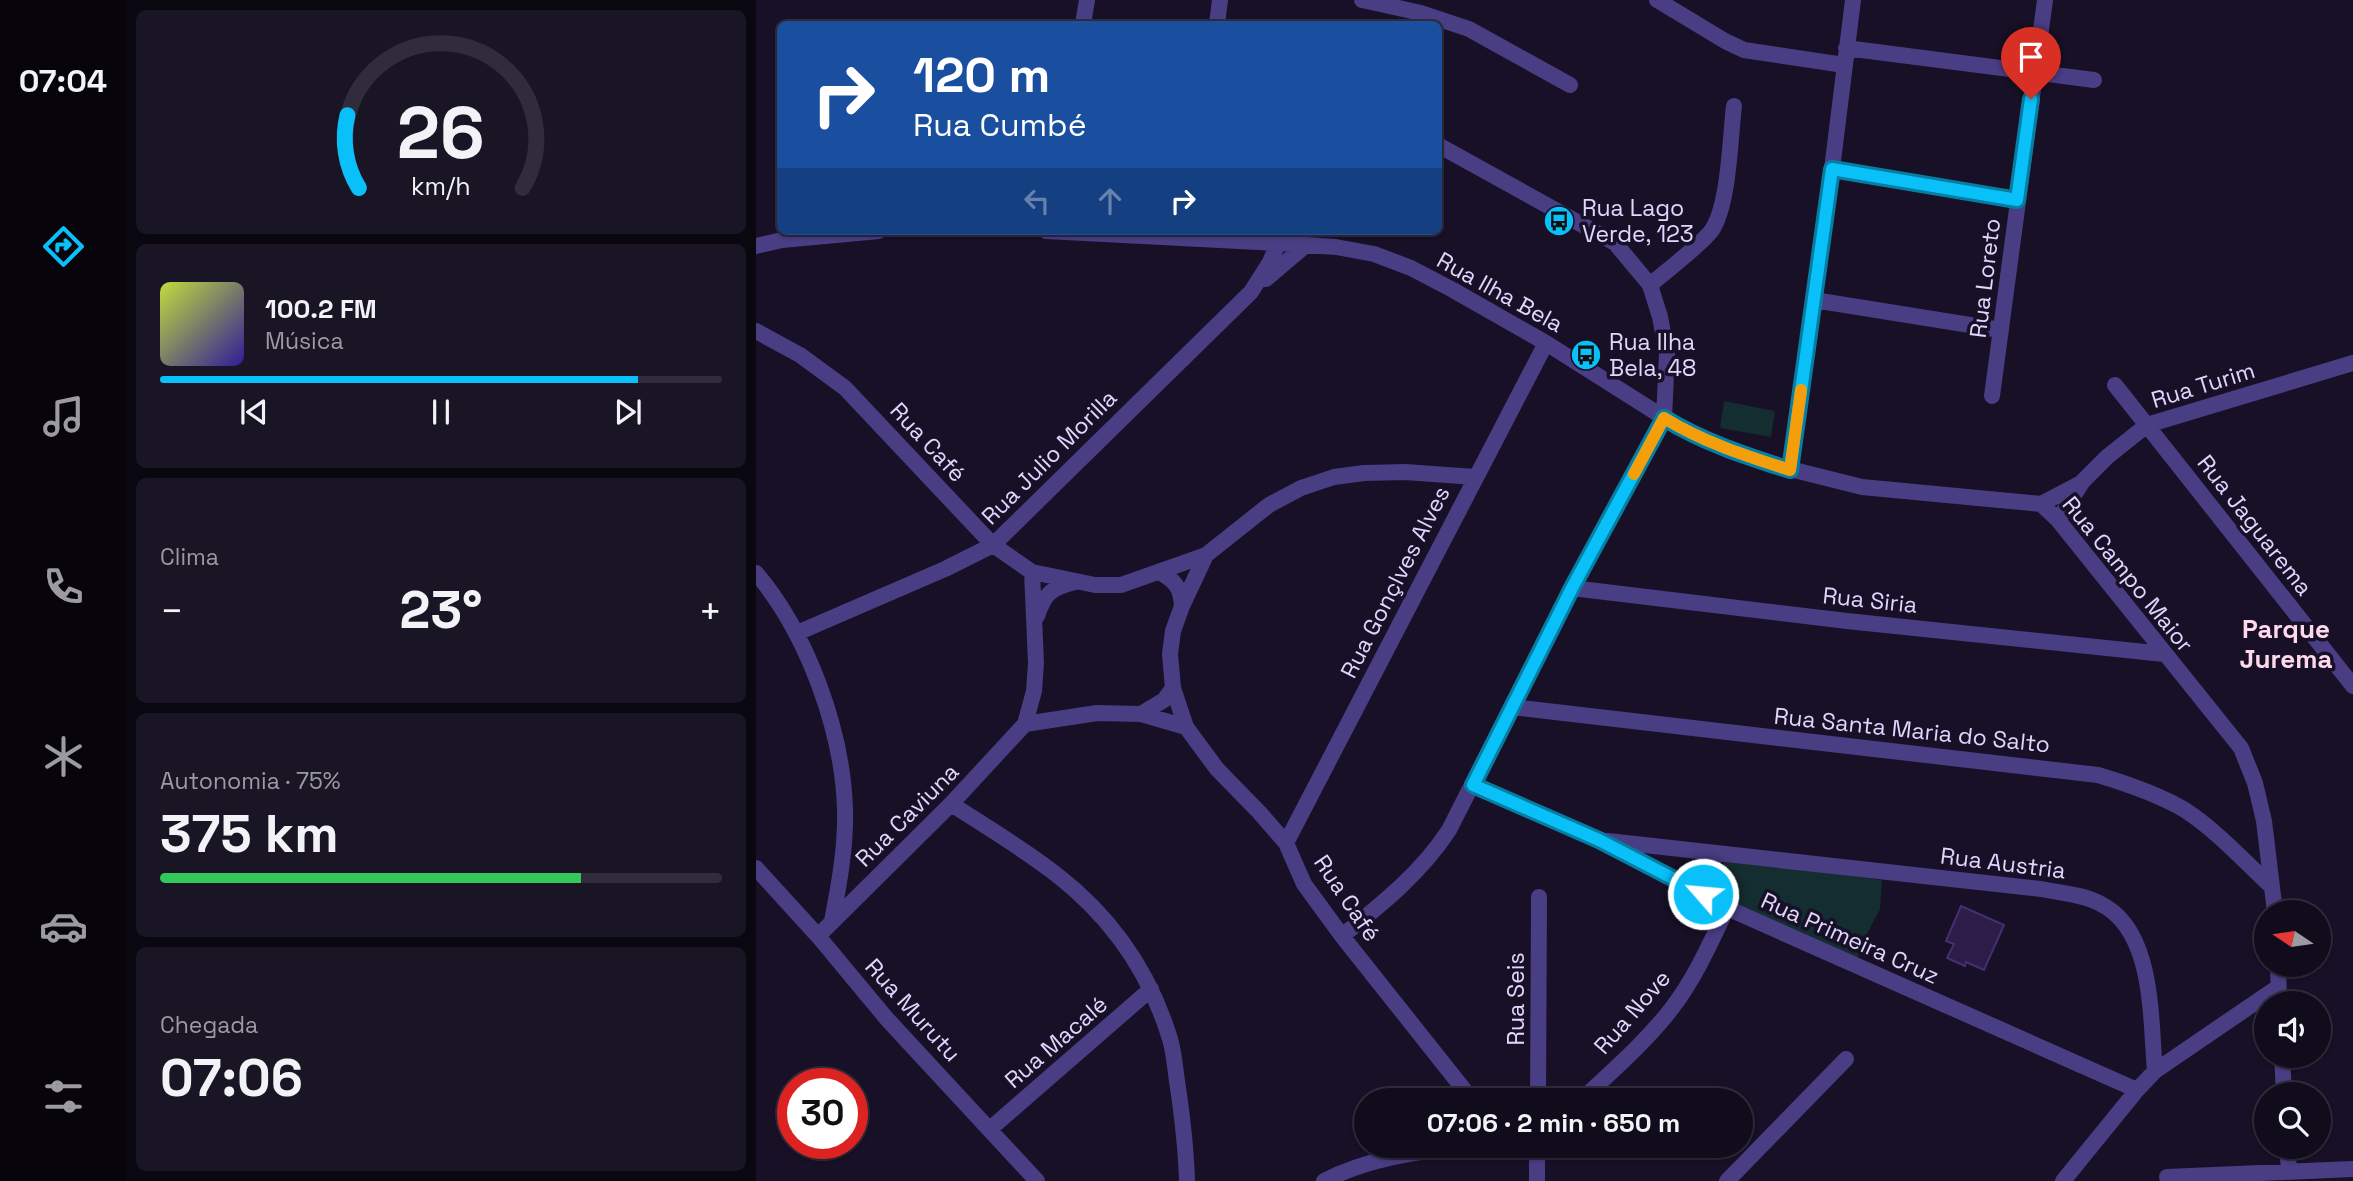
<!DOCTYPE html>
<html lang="pt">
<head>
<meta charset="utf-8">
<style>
	:root { --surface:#110c1c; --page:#1a1525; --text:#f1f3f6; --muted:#9c9ba3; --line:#302c3b; --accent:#09c0f8 }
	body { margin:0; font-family:"Space Grotesk",sans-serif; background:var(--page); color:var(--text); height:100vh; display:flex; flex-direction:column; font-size:26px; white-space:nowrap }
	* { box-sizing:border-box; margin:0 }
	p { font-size:23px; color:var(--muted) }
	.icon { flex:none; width:38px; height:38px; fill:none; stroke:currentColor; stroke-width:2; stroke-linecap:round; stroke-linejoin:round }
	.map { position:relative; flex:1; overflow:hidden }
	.details { display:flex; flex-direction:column; gap:10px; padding:10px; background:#09070f; width:630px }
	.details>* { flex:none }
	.guide { position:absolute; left:21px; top:21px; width:665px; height:214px; border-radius:10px; box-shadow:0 2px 5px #0004,0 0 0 2px var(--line); background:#1a4fa0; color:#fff; overflow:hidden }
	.needle { width:46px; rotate:283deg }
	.fabs { position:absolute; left:1498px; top:900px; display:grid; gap:14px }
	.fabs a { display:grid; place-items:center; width:77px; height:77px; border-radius:50%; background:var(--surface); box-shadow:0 2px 5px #0004,0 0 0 2px var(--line); font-size:35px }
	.speed { position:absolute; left:21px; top:1068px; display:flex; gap:14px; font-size:35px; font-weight:700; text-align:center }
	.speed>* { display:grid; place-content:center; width:91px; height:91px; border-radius:50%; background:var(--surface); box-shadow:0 2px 5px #0004,0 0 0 2px var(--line); line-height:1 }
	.speed .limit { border:10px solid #d22; background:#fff; color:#111 }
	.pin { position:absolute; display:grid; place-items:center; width:60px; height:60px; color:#fff; margin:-72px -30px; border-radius:50% 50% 50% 0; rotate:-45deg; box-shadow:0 0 7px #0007 }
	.pin .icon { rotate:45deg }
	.me { position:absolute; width:77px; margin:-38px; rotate:297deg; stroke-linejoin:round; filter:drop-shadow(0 0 5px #0008) }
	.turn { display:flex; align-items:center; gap:24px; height:147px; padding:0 21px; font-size:32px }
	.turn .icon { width:91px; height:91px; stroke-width:2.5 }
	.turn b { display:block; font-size:49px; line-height:60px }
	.lanes { display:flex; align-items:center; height:66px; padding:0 21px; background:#0003; justify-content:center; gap:35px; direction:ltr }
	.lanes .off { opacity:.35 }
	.big { font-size:52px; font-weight:800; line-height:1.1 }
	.details .widget { flex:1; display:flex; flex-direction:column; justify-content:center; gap:10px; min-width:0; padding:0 24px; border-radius:10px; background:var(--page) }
	.details .dial { align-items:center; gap:0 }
	.dial svg { height:182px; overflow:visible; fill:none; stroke:var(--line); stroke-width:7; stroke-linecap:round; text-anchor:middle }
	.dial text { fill:var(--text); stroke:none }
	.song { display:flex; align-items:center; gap:21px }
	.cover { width:84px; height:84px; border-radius:10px; background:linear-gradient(135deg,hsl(70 70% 55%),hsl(250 70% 35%)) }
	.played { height:7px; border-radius:4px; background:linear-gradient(90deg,var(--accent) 85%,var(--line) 85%) }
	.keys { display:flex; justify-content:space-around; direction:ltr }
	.heat { display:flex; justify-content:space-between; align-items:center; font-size:38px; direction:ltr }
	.charge { height:10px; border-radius:5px; background:linear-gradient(90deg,#34c759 75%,var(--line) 0) }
	.trip { position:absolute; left:598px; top:1088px; width:399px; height:70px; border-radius:35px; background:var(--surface); box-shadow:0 2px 5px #0004,0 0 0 2px var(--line); font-weight:800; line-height:70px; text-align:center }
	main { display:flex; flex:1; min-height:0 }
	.dock { display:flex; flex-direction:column; width:126px; justify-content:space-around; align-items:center; background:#07050b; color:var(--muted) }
	.dock .icon { width:49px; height:49px }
	.dock .active { color:var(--accent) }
	.dock b { font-size:32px; color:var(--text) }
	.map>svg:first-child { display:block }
</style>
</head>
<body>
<main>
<nav class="dock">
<b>07:04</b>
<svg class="icon active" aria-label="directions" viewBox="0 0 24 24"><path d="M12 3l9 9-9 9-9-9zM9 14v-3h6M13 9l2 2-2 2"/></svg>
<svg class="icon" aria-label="music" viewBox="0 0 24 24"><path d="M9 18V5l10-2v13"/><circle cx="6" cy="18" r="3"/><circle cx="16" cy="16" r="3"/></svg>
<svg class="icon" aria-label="phone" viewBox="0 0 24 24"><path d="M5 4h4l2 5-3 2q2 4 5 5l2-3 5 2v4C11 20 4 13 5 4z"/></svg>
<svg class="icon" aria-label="climate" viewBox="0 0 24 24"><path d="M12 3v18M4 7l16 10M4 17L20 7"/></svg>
<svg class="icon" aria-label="car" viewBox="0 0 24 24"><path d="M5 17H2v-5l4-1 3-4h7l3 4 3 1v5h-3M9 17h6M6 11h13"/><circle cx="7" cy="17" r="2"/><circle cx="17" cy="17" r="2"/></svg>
<svg class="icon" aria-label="filters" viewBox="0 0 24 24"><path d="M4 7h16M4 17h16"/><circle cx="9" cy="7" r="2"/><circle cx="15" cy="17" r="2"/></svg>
</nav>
<section class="details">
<div class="widget dial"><svg viewBox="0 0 100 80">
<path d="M14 69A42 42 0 1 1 86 69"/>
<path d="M14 69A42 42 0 0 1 9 37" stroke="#09c0f8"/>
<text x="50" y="56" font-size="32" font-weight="700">26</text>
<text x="50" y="72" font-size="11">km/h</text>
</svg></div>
<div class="widget">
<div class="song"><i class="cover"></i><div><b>100.2 FM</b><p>Música</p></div></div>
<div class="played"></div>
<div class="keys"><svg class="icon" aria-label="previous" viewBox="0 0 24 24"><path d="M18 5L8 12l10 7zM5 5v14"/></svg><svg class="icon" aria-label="pause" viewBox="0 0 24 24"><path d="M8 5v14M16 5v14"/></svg><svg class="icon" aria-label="next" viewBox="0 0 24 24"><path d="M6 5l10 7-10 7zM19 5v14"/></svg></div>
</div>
<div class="widget"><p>Clima</p>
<div class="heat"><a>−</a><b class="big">23°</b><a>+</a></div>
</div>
<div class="widget"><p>Autonomia · 75%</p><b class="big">375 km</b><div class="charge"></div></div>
<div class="widget"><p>Chegada</p><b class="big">07:06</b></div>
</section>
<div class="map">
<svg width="1597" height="1181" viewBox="0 0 1597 1181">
	<rect width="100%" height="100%" fill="#171026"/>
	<path fill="#132d30" d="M968 401 1019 411 1015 437 964 428Z
		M968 859 1126 880 1124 909 1111 934 1102 958 960 896Z"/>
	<path fill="#2b1d47" stroke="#452f72" stroke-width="2" d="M1205 906 1248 925 1228 970 1210 962 1209 966 1191 958 1198 944 1190 941Z"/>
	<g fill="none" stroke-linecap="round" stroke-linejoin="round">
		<path stroke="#493d84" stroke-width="16" d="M606 0 665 13 713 29 814 85
			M901 0 969 41 988 50 1088 65
			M327 24 331 0
			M461 24 464 0
			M1090 48 1338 80
			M1076 169 1261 200
			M290 231 522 243 580 247 618 254 655 268 697 290 790 343 926 429 974 451 1034 469 1106 487 1285 504 1302 520 1485 748 1499 783 1508 821 1519 912
			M0 246 26 240 123 231
			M510 279 550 245
			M894 285C910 271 945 245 956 230 973 204 974 139 978 106
			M1058 300 1245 330
			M0 331 44 355 89 388 237 545 276 572 339 585H365L450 555 513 505 545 488 578 477 608 473 649 472 719 477
			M1359 385 1597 686
			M1236 396 1289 0
			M1034 469 1076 169 1097 0
			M1285 504 1325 483
			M1302 520 1327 481 1351 457 1391 425 1597 363
			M450 555 426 606 417 631 414 654 417 688 430 727 461 769 503 812 530 843 548 884 586 936 717 1101
			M403 572C419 580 425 588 426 606
			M0 573C51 633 87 731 89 810 90 847 83 885 76 921
			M816 588 1091 621 1408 654
			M281 616C289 593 295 588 319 582
			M41 633 189 569 237 545 495 292 514 262 522 243
			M756 707 1342 775C1372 784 1402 794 1429 810 1461 831 1488 861 1516 887
			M385 714 408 700 417 688
			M269 724 341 713 385 714 430 727
			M717 785 843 840 971 908 1381 1090
			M195 804C231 827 268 849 301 875 355 917 394 973 414 1039 418 1052 419 1067 421 1081 426 1114 430 1147 431 1181
			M852 841 1285 889C1304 893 1325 894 1343 903 1399 929 1394 1019 1399 1071
			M530 843 790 343
			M0 868 62 936 131 1019 281 1181
			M947 894 959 854
			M62 936 195 804 269 724 278 691 280 663 276 572
			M586 936C626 904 665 873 693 830L816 588 908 418 911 354 904 317 894 285 859 243 682 145
			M1522 964 1523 1003
			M1526 1055 1528 1094
			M782 1101 783 897
			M824 1101C855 1072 890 1042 916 1008 939 978 955 942 971 908
			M234 1129 395 989
			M1531 1146 1533 1170
			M1411 1177 1597 1169
			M568 1181C610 1159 660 1152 706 1146
			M781 1181V1146
			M971 1181 1090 1059
			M1307 1181 1381 1090 1399 1071 1522 987"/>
	</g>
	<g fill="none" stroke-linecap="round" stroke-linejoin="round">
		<g stroke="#067da1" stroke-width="18">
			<path id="route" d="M947 894 843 840 717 785 816 588 908 418C947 442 990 456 1034 470L1076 169 1261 200 1275 99"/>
		</g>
		<use href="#route" stroke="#09c0f8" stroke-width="12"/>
		<path stroke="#f59e0b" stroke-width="12" d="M878 474 908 418C947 442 990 456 1034 470L1045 390"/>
	</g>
	<defs>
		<g id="bus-disc" transform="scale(1.575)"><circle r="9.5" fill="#09c0f8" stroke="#171026"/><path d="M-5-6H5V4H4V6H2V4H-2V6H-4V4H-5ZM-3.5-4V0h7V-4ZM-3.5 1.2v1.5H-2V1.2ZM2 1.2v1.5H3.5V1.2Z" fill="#111"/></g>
	</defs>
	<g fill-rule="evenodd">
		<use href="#bus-disc" x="803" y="221"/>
		<use href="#bus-disc" x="830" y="355"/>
	</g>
	<g text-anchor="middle" stroke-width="7" stroke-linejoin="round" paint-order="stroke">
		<g font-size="23" fill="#e0d6fe" stroke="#171026" text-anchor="start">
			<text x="826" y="216">Rua Lago<tspan x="826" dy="26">Verde, 123</tspan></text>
			<text x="853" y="350">Rua Ilha<tspan x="853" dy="26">Bela, 48</tspan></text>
		</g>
		<g font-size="23" fill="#e0d6fe" stroke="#171026">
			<text transform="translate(1229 278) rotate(-83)" y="8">Rua Loreto</text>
			<text transform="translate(744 292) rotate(29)" y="8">Rua Ilha Bela</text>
			<text transform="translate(1447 385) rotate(-17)" y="8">Rua Turim</text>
			<text transform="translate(172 442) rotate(47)" y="8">Rua Café</text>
			<text transform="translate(293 457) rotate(-45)" y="8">Rua Julio Morilla</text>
			<text transform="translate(1499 525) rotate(52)" y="8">Rua Jaguarema</text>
			<text transform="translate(1372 574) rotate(51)" y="8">Rua Campo Maior</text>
			<text transform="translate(639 582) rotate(-63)" y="8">Rua Gonçlves Alves</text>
			<text transform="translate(1114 600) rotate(6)" y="8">Rua Siria</text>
			<text transform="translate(1156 730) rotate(6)" y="8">Rua Santa Maria do Salto</text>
			<text transform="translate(151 815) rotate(-45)" y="8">Rua Caviuna</text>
			<text transform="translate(1247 863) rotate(7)" y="8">Rua Austria</text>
			<text transform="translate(591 898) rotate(56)" y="8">Rua Café</text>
			<text transform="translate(1094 938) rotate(24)" y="8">Rua Primeira Cruz</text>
			<text transform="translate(760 999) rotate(-90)" y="8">Rua Seis</text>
			<text transform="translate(157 1010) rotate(48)" y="8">Rua Murutu</text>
			<text transform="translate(876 1012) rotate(-49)" y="8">Rua Nove</text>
			<text transform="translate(300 1042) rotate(-41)" y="8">Rua Macalé</text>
		</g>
		<g font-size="26" font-weight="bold" fill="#fed8eb" stroke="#171026">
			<text x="1530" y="638">Parque<tspan x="1530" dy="30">Jurema</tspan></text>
		</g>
	</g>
</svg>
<div class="fabs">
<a><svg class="needle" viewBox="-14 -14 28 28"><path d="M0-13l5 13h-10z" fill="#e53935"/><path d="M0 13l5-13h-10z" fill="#9c9ba3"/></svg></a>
<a><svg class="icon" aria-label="sound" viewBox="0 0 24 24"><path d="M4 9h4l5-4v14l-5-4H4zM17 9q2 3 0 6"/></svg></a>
<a><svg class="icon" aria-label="search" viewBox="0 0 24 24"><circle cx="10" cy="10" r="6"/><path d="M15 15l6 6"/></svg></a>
</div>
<div class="speed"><div class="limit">30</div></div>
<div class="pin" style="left:1275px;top:99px;background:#d93025"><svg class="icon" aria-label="arrive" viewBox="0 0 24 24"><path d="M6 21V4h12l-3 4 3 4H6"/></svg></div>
<svg class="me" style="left:947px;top:894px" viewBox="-20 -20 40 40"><circle r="17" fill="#09c0f8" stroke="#fff" stroke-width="3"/><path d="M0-11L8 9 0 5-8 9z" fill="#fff"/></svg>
<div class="trip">07:06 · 2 min · 650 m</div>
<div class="guide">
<div class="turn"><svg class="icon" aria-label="right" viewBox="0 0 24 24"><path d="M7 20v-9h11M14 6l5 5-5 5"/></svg><div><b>120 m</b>Rua Cumbé</div></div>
<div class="lanes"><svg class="icon off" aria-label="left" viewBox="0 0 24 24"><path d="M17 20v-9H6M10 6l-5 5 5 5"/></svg><svg class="icon off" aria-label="ahead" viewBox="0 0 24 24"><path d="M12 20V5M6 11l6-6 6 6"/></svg><svg class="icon" aria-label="right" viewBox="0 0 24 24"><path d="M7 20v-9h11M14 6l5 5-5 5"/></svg></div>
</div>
</div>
</main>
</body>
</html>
